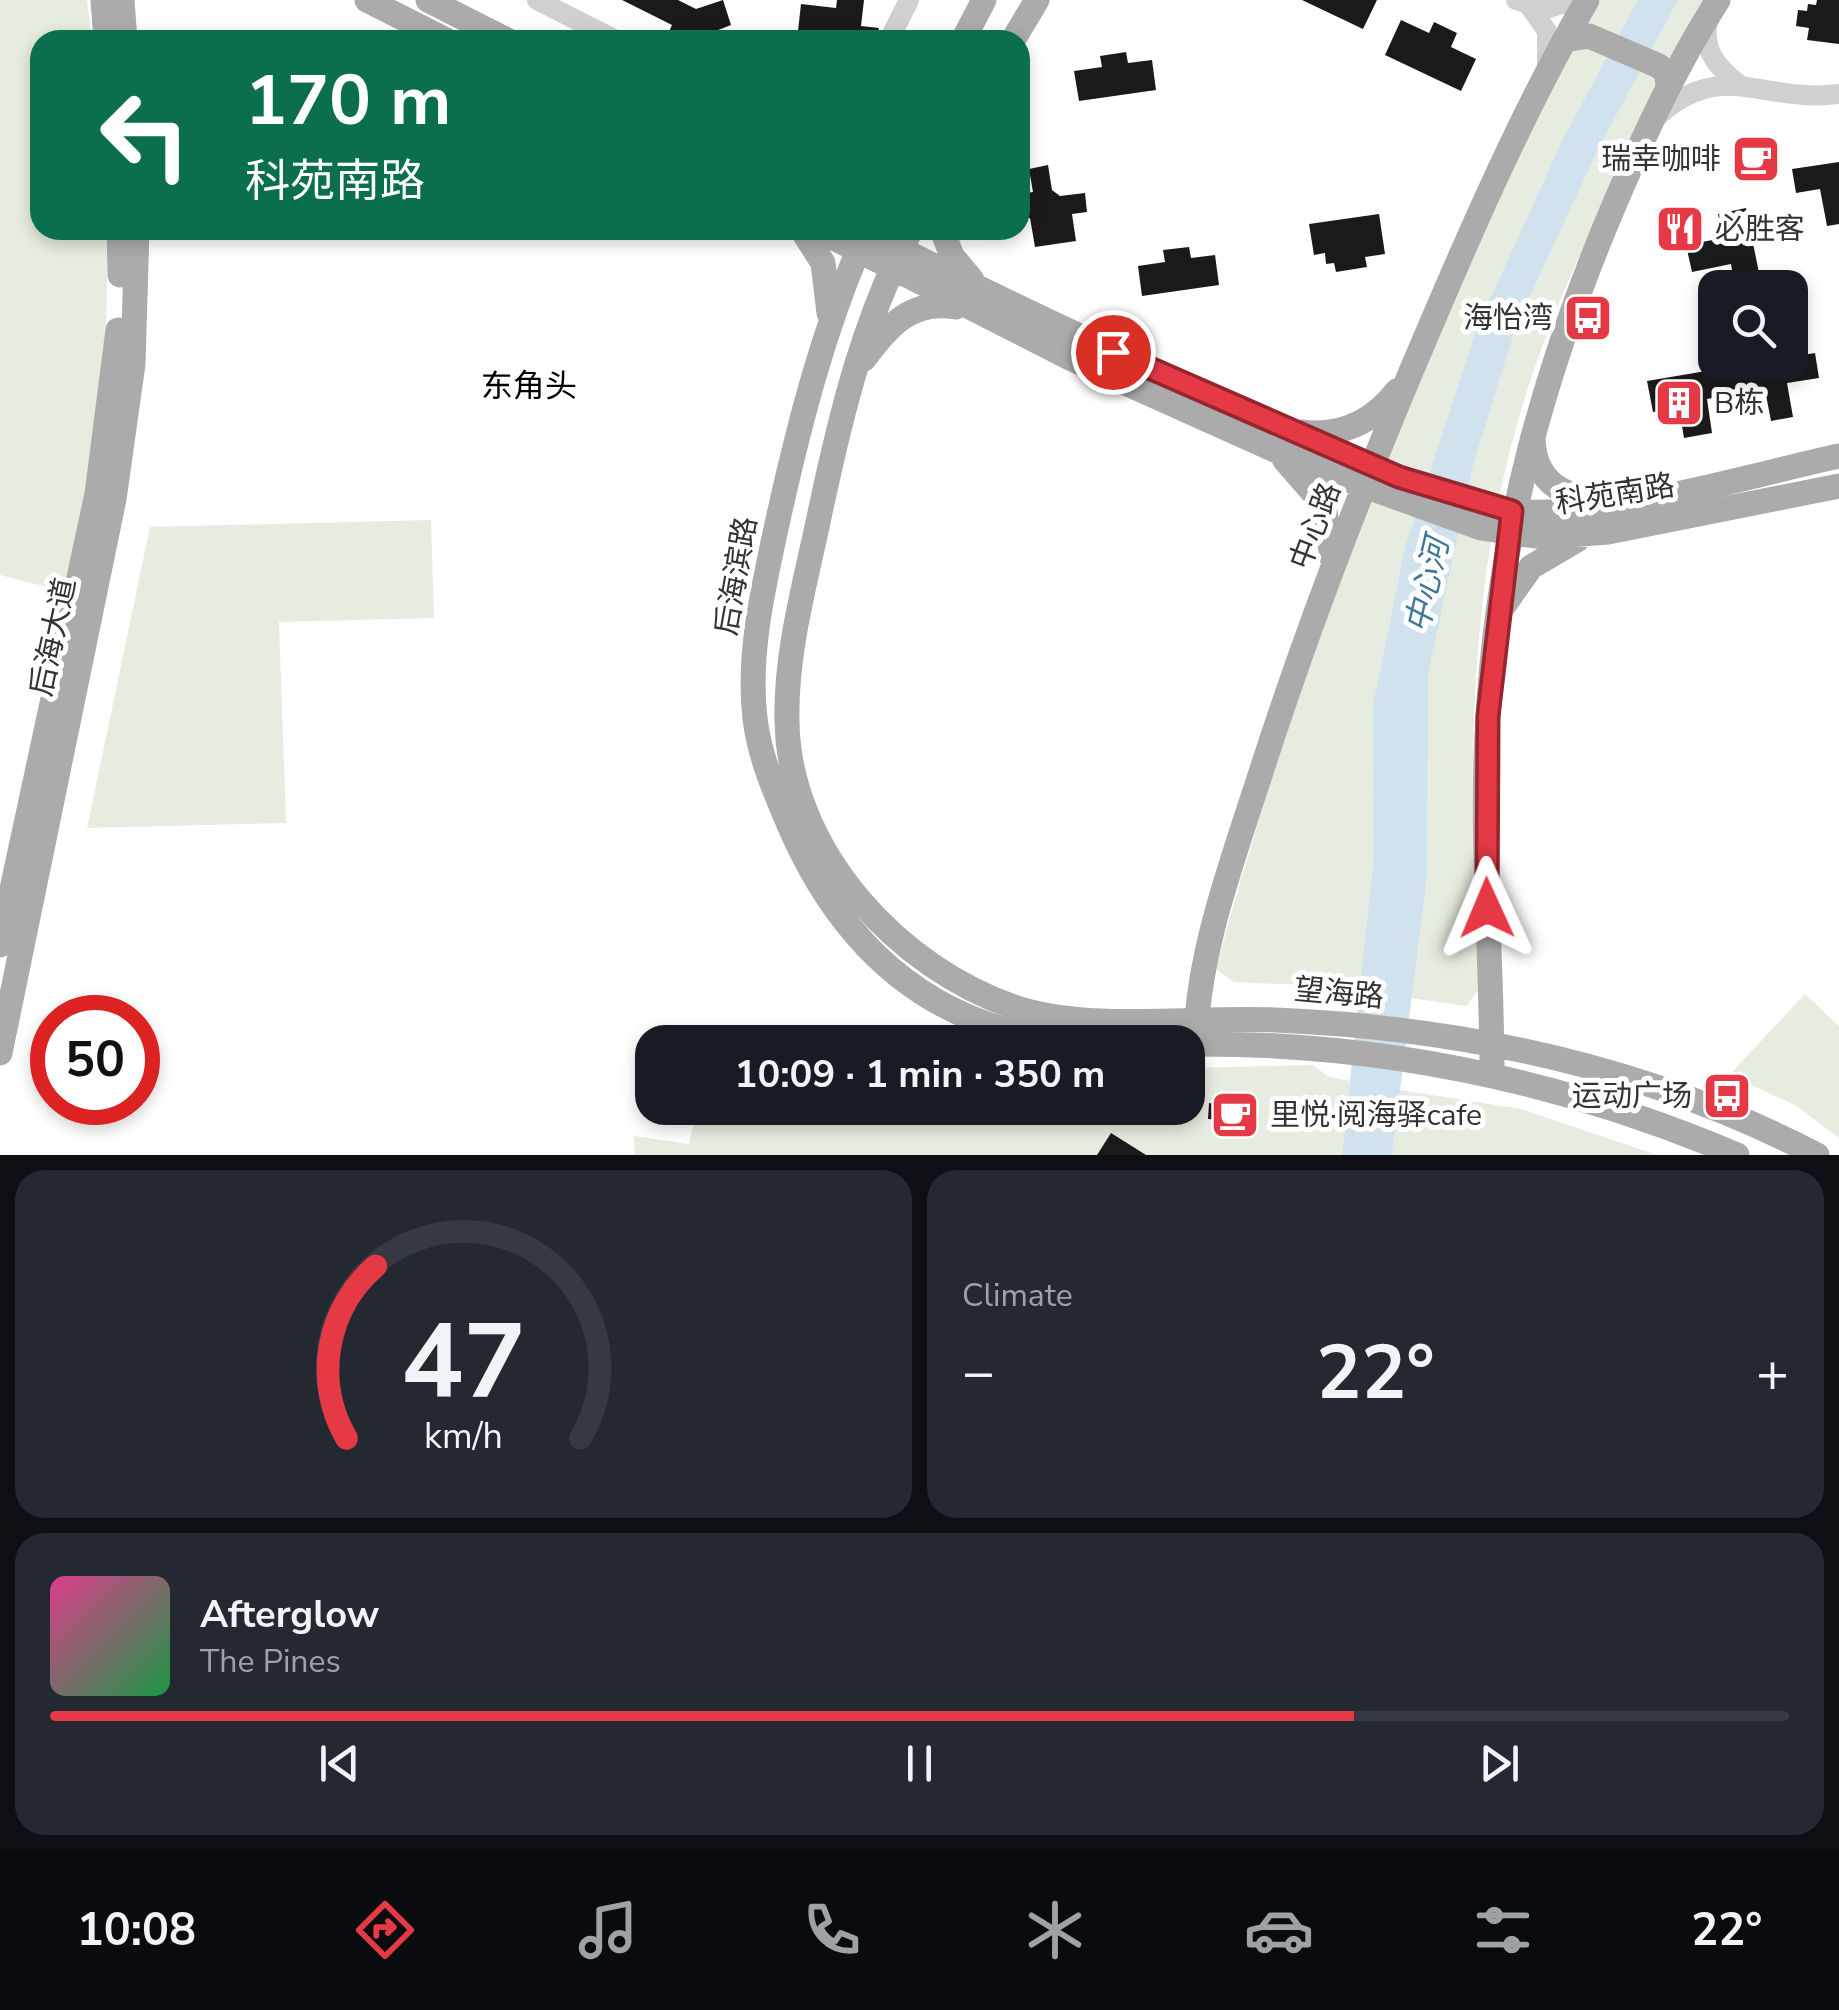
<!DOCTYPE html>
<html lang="en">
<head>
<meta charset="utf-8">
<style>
	:root { --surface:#171b24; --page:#242831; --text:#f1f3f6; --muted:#9ea1a6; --line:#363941; --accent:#e63946 }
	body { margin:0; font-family:"Nunito Sans","Noto Sans SC",sans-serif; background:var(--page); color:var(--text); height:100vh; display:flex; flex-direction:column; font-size:38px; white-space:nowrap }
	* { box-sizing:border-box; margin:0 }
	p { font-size:32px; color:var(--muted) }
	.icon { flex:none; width:55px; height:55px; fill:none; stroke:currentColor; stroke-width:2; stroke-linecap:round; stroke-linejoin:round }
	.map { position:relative; height:1155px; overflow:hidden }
	.side { display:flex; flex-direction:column; gap:15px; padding:15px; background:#0d0f14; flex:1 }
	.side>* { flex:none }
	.banner { position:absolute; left:30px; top:30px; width:1000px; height:210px; border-radius:30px; box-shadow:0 5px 15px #0003; background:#0b6e4f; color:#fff; overflow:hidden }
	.tools { position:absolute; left:1698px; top:270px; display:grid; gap:20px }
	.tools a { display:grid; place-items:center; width:110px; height:110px; border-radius:20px; background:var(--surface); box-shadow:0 5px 15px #0003; font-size:50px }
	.speed { position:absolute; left:30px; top:995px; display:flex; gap:20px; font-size:50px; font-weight:700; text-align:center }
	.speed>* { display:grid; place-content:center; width:130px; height:130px; border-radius:50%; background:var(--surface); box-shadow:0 5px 15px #0003; line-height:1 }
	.speed .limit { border:15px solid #d22; background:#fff; color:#111 }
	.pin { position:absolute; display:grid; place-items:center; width:85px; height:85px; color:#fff; margin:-42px; border:5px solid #fff; border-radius:50%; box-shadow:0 2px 10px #0007 }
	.me { position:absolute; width:110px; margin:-55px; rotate:359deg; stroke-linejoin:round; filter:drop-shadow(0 0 8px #0008) }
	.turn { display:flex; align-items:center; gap:35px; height:210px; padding:0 50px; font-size:45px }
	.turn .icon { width:130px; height:130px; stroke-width:2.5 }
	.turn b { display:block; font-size:70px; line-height:85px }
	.big { font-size:75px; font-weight:700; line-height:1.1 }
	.side .tile { flex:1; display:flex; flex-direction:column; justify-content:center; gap:15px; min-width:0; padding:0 35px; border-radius:30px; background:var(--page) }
	.side .dial { align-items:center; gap:0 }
	.dial svg { height:260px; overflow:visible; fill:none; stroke:var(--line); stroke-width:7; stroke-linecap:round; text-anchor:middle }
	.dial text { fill:var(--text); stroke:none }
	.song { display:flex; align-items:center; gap:30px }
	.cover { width:120px; height:120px; border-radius:15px; background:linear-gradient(135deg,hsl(330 70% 55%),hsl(140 70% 35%)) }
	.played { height:10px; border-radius:5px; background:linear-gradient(90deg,var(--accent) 75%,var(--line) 75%) }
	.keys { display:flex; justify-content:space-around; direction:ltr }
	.heat { display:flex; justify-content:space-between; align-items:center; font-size:55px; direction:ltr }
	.side .tiles { flex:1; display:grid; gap:15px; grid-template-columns:1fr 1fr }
	.tile:last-child { grid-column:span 2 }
	.trip { position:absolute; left:635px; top:1025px; width:570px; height:100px; border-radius:30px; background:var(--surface); box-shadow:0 5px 15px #0003; font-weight:700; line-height:100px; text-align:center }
	.menu { display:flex; height:160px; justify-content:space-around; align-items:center; background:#090b0e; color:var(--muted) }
	.menu .icon { width:70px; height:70px }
	.menu .active { color:var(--accent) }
	.menu b { font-size:45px; color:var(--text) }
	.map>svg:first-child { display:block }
</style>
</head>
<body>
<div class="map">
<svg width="1839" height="1155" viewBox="0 0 1839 1155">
	<rect width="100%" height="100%" fill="#fff"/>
	<path fill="#e6ecdf" d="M0 0H87L92 40H40V230H106C112 353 93 472 63 591L0 575Z
		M1600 0H1708C1630 150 1543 304 1505 471 1465 641 1470 818 1478 990L1467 1006 1324 986 1234 982 1216 969C1270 766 1341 570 1422 376 1476 247 1532 122 1600 0Z
		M431 520 434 618 279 622 286 823 87 828 150 527Z
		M1805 994 1839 1026V1138L1795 1105 1729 1075Z
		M1313 1065 1329 1077 1350 1081 1342 1155H635L634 1136 689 1144 697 1108H1188V1068Z
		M1400 1090 1521 1109 1657 1155H1392Z"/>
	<path fill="#cfe2ee" d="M1638 0H1678L1598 149 1516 326 1473 465 1428 674 1427 875 1392 1155H1342L1374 857 1373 705 1405 548 1477 328 1564 137Z"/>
	<path fill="#1a1a1a" d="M622 0H678L696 9 723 0 731 25 693 40H665L672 25Z
		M837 0H864L861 26 879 28 875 40H797L801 4 836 8Z
		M1302 0H1377L1363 29Z
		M1817 0H1839V44L1807 40 1809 28 1796 26 1798 10 1807 11 1808 4 1816 5Z
		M1401 20 1429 33 1434 22 1457 33 1451 47 1476 59 1461 91 1385 55Z
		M1126 52 1128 63 1152 60 1156 90 1079 101 1074 71 1102 67 1100 56Z
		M1839 162V224L1827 226 1820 189 1796 193 1792 169Z
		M1048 165 1052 190 1060 196 1085 193 1087 212 1072 214 1076 241 1035 247 1030 218 1020 220V194L1033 192 1029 169Z
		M1746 208 1762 288H1735L1731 264 1692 272 1686 245 1723 238 1718 214Z
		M1379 214 1385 254 1365 257 1367 267 1336 272 1334 263 1326 264 1325 253 1314 255 1309 224Z
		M1189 247 1191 258 1215 255 1219 285 1142 296 1138 266 1165 262 1163 250Z
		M1815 353 1819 378 1787 383 1793 417 1771 421 1765 390 1707 399 1712 433 1684 438 1679 408 1653 412 1647 381 1759 362H1790V357Z
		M1209 1103 1254 1107 1252 1138 1233 1137 1234 1121 1208 1119Z
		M1111 1133 1146 1155H1097Z"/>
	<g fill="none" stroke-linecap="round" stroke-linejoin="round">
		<path stroke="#d0d0d0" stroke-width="20" d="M537 0 616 40
			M1516 0 1546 9 1575 0
			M1530 7 1547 31V68
			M1708 21C1702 50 1717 68 1740 85
			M889 40 909 0
			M1657 117C1722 57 1764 104 1839 94"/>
		<path stroke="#ababab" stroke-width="25" d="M103 0 106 40
			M122 0 125 40
			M367 0 446 40
			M428 0 507 40
			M963 40 984 0
			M1013 40 1037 0
			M1564 40 1589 36 1659 66 1667 74 1668 89
			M119 230 120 275
			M802 230 823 263 829 313
			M818 230 1070 358 1315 468 1481 528 1542 537 1608 532 1839 486
			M863 230C1009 305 1159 374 1310 440 1376 468 1452 509 1525 512 1617 516 1747 476 1839 456
			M911 230C864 320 842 410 821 508 807 577 785 651 787 722 789 851 899 969 1017 1008 1093 1032 1196 1016 1276 1020 1464 1028 1650 1068 1817 1155
			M942 230 952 256 972 280
			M863 239C824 328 800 421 779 515 765 580 747 652 755 718 759 754 773 787 787 820 840 946 929 1028 1069 1042
			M864 359C888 326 912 299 956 307
			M1302 432C1341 437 1373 422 1397 391
			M1533 440C1535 479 1558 494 1593 500
			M1284 459 1324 505 1332 558
			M1502 608 1531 567 1577 540
			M0 945 97 494 118 330
			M1188 1044C1379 1042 1561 1080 1737 1155
			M1196 1044C1196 954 1236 851 1263 766 1312 615 1370 466 1433 320 1479 212 1528 102 1587 0
			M0 1053 114 499 133 364 137 230
			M1492 1073C1492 954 1480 835 1488 716 1499 532 1543 372 1615 203 1645 133 1677 64 1718 0"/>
	</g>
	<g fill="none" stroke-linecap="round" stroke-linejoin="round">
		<g stroke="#96252e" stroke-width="25">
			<path id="route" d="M1113 352 1399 477 1512 511 1488 716 1487 908"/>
		</g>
		<use href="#route" stroke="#e63946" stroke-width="18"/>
	</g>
	<defs>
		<g id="cafe-square" transform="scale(2.5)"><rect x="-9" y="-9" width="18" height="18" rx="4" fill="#e63946" stroke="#fff"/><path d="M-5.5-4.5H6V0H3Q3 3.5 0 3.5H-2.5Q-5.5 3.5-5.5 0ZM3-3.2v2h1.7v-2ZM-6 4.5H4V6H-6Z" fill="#fff"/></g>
		<g id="restaurant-square" transform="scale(2.5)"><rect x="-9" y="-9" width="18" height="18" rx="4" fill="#e63946" stroke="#fff"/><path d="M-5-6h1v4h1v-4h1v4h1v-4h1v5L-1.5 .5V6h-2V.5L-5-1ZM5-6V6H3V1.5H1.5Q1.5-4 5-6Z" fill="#fff"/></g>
		<g id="bus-square" transform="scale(2.5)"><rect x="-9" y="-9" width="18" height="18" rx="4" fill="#e63946" stroke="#fff"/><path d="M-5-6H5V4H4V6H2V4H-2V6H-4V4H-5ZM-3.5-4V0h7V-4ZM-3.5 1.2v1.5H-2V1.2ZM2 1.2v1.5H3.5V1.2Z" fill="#fff"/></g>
		<g id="building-square" transform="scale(2.5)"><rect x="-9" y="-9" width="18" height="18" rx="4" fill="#e63946" stroke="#fff"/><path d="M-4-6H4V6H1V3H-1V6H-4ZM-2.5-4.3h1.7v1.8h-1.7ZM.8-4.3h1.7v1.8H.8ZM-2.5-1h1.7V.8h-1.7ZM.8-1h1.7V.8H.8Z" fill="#fff"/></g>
	</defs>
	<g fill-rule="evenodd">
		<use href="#cafe-square" x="1756" y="159"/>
		<use href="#restaurant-square" x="1680" y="229"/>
		<use href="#bus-square" x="1588" y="318"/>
		<use href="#building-square" x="1679" y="403"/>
		<use href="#bus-square" x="1727" y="1096"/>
		<use href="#cafe-square" x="1235" y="1115"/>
	</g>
	<g text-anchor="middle" stroke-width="10" stroke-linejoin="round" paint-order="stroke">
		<g font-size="30" fill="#333" stroke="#fff" text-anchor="end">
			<text x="1721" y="169">瑞幸咖啡</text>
			<text x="1715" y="239" text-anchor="start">必胜客</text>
			<text x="1553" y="328">海怡湾</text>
			<text x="1714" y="413" text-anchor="start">B栋</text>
			<text x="1692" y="1106">运动广场</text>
			<text x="1270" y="1125" text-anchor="start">里悦·阅海驿cafe</text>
		</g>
		<g font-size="30" fill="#333" stroke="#fff">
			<text transform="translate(1615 494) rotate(-9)" y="10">科苑南路</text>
			<text transform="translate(1315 526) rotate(-69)" y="10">中心路</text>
			<text transform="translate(736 576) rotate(-80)" y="10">后海滨路</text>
			<text transform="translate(53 637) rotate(-78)" y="10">后海大道</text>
			<text transform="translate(1339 993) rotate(5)" y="10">望海路</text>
		</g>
		<g font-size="32" fill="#000" stroke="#fff">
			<text x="529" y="397">东角头</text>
		</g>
		<g font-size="32" font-style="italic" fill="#3f7597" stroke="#fff">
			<text transform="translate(1427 585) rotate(-77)" y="11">中心河</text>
		</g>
	</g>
</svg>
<div class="tools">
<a><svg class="icon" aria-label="search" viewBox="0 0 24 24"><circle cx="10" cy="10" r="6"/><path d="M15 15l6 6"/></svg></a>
</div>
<div class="speed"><div class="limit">50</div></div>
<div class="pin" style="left:1113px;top:352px;background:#d93025"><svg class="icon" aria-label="arrive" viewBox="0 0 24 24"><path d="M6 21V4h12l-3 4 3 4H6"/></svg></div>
<svg class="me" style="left:1487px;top:908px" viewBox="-20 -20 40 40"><path d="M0-17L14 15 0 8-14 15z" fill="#e63946" stroke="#fff" stroke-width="4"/></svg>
<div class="trip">10:09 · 1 min · 350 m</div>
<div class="banner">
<div class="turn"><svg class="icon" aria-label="left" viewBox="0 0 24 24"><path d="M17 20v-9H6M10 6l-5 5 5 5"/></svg><div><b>170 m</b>科苑南路</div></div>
</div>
</div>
<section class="side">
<div class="tiles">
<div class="tile dial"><svg viewBox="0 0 100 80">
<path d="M14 69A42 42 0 1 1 86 69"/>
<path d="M14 69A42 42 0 0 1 23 16" stroke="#e63946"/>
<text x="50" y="56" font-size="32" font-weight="700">47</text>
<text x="50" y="72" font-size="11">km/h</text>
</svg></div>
<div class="tile"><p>Climate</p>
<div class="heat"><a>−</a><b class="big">22°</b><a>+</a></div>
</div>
<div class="tile">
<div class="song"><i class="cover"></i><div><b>Afterglow</b><p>The Pines</p></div></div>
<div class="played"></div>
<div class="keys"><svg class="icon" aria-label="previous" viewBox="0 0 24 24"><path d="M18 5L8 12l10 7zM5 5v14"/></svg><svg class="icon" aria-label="pause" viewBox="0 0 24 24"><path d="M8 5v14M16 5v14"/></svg><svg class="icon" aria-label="next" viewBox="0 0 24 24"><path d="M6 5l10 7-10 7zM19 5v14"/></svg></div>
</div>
</div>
</section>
<nav class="menu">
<b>10:08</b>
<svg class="icon active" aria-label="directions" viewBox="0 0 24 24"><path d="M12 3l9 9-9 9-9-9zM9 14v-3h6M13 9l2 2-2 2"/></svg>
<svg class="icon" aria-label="music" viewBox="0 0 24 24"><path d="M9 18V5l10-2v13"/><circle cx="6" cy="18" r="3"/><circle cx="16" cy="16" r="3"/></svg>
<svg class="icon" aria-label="phone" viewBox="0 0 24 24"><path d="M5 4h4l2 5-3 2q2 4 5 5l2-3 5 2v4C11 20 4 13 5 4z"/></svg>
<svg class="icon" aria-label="climate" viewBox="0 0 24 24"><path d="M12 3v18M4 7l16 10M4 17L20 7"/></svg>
<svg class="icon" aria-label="car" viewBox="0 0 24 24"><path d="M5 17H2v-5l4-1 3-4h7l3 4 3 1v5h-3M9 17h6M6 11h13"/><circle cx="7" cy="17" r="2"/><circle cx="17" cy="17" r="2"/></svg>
<svg class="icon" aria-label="filters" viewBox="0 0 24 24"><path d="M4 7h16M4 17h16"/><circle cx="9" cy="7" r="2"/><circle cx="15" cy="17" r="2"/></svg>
<b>22°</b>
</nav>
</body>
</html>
